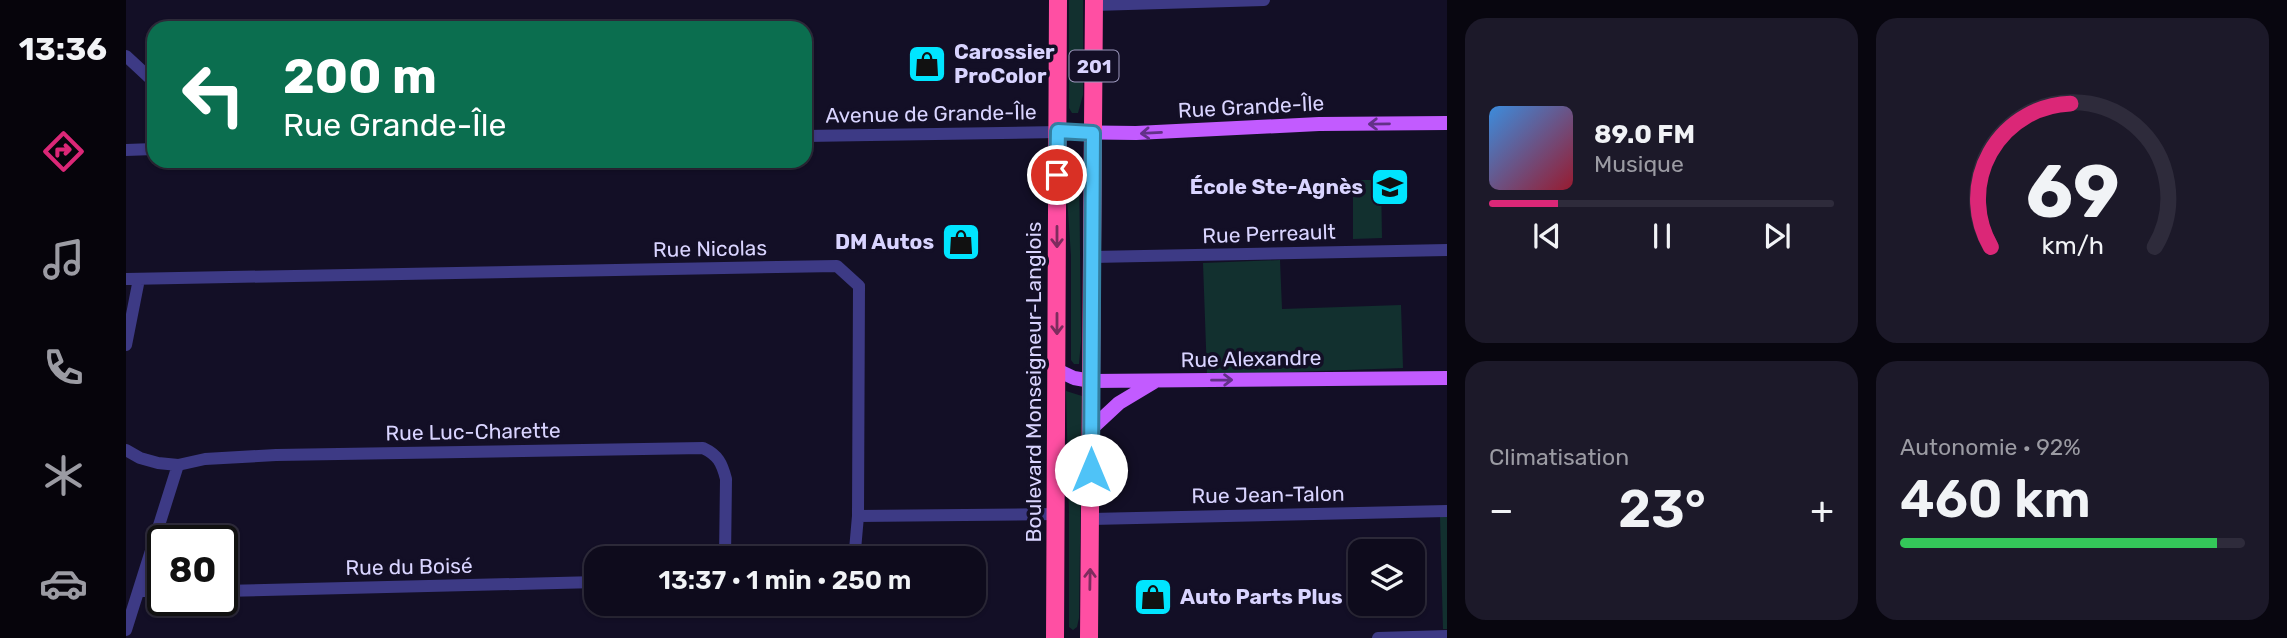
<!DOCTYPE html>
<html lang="fr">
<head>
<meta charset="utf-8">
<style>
	:root { --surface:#0e0b1c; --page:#1c1929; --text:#f1f3f6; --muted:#9b9ba3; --line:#2e2b3b; --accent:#db2777 }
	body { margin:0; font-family:Rubik,sans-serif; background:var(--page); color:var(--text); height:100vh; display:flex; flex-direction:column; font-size:26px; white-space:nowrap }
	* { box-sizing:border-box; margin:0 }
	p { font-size:23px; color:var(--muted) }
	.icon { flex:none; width:38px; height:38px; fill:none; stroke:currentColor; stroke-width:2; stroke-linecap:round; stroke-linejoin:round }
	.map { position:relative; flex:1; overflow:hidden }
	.side { display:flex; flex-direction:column; gap:18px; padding:18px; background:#08060f; width:840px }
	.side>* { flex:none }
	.guide { position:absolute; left:21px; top:21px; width:665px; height:147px; border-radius:21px; box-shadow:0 2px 5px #0004,0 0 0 2px var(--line); background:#0b6e4f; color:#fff; overflow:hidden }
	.buttons { position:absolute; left:1222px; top:539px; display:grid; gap:14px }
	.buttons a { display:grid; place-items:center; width:77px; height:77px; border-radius:14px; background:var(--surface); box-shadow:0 2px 5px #0004,0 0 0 2px var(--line); font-size:35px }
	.speed { position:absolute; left:21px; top:525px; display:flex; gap:14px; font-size:35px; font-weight:700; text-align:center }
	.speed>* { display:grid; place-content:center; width:91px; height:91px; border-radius:50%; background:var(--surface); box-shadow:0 2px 5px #0004,0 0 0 2px var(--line); line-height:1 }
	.speed .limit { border:4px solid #111; border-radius:10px; background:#fff; color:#111 }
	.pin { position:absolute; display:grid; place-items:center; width:60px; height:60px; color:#fff; margin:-30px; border:4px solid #fff; border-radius:50%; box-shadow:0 2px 7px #0007 }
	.me { position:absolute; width:77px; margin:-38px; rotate:0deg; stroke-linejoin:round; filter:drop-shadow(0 0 5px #0008) }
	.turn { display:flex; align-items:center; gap:24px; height:147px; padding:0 21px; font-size:32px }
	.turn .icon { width:91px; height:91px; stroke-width:2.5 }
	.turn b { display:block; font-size:49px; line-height:60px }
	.big { font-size:52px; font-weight:600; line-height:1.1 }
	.side .widget { flex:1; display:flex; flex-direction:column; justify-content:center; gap:10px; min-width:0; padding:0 24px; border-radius:21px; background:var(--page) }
	.side .dial { align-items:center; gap:0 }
	.dial svg { height:182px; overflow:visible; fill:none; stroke:var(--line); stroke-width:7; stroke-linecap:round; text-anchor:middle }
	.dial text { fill:var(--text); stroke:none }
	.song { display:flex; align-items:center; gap:21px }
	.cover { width:84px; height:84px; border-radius:10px; background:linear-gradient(135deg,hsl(210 70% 55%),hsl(350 70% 35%)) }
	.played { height:7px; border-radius:4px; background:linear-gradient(90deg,var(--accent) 20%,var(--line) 20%) }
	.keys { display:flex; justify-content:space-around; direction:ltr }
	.heat { display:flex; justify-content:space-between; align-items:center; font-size:38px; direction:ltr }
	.charge { height:10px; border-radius:5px; background:linear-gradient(90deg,#34c759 92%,var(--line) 0) }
	.side .tiles { flex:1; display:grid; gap:18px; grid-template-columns:repeat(2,1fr) }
	.trip { position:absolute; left:458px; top:546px; width:402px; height:70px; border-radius:21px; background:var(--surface); box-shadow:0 2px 5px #0004,0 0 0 2px var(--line); font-weight:600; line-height:70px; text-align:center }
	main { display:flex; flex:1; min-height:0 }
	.tabs { display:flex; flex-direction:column; width:126px; justify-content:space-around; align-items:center; background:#06040b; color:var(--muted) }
	.tabs .icon { width:49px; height:49px }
	.tabs .on { color:var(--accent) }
	.tabs b { font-size:32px; color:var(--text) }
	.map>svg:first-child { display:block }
</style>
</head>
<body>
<main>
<nav class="tabs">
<b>13:36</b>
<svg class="icon on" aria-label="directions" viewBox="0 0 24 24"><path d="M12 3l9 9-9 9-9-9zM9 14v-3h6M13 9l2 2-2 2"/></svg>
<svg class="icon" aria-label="music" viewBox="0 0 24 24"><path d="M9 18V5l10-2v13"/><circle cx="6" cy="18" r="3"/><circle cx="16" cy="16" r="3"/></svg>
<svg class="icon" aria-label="phone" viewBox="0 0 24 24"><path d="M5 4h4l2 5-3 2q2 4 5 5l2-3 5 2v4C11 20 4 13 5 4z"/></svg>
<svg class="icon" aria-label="climate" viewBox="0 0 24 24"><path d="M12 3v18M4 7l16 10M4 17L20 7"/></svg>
<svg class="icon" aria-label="car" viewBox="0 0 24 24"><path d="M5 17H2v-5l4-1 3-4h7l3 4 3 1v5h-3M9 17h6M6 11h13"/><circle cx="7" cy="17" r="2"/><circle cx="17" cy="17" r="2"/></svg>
</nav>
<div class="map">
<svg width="1321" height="638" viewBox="0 0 1321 638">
	<rect width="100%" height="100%" fill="#130f26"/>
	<path fill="#12302f" d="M943 0H957V95L952 113H946L943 108Z
		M944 156 953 160 955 341 953 364H948L945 360V256L939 167Z
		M1227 180H1255L1256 238 1227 239Z
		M1154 260 1156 309 1275 305 1277 368 1081 375 1077 263Z
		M940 391 956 396 953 618 951 627 947 630 943 627V513Z
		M1314 517H1321V629H1317Z"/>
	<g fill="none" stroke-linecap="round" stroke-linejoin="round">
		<path stroke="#3d3a85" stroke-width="12" d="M968 5 1138 0
			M0 56 28 82
			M679 136 932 132
			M0 150 28 149
			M966 257 1321 250
			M0 279 711 266 733 286 732 516 930 514
			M0 345 13 279
			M0 450 14 458 32 463 52 465 79 459 150 455 577 448C592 455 596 463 600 479L599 558
			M965 519 1321 511
			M725 558 729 550 732 516
			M14 591H37
			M96 591 471 582
			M0 630 52 465
			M1252 638 1321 636"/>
		<path stroke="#c25bff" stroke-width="14" d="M932 132 1010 133 1193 124 1321 123
			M931 370 948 378 965 381 1321 378
			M965 429 993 403 1028 382"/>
		<path stroke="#ff4fa3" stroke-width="18" d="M929 638 932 0
			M963 638 968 0"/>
	</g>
	<defs><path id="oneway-shaft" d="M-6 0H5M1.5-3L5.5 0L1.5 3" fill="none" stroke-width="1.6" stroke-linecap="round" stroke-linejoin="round" transform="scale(1.75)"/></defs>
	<g stroke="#623188">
		<use href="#oneway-shaft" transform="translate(1253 124) rotate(179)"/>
		<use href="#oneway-shaft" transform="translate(1025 133) rotate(177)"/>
		<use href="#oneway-shaft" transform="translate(1096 380) rotate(-1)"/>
	</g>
	<g stroke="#7d2c5e">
		<use href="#oneway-shaft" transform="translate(931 237) rotate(90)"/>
		<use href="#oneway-shaft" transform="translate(931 324) rotate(90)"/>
		<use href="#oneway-shaft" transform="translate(964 579) rotate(-89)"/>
	</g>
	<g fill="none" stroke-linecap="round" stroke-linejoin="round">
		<g stroke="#337fa1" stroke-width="18">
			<path id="route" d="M931 175 932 131 967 133 965 470"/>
		</g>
		<use href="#route" stroke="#4fc3f7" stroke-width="12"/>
	</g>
	<defs>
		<g id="shop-square" transform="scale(2.0125)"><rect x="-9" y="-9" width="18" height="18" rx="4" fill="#00e5ff" stroke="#130f26"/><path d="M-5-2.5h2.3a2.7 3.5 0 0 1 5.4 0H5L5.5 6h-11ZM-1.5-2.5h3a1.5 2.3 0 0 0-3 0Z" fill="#111"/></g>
		<g id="school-square" transform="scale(2.0125)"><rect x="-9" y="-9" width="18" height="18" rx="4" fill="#00e5ff" stroke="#130f26"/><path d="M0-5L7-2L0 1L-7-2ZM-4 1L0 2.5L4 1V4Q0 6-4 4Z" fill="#111"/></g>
	</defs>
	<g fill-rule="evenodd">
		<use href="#shop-square" x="801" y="64"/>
		<use href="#school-square" x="1264" y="187"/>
		<use href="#shop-square" x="835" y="242"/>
		<use href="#shop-square" x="1027" y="597"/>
	</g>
	<g text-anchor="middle" stroke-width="7" stroke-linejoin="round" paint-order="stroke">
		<rect fill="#130f26" stroke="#9e99be" stroke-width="2" x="943.5" y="50.5" width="49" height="31" rx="5"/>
		<g font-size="19" font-weight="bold" fill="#d9d4ff">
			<text x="968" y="73">201</text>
		</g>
		<g font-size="21" font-weight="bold" fill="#d9d4ff" stroke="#130f26" text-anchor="start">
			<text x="828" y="59">Carossier<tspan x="828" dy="24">ProColor</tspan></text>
			<text x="1237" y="194" text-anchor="end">École Ste-Agnès</text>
			<text x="808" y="249" text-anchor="end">DM Autos</text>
			<text x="1054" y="604">Auto Parts Plus</text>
		</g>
		<g font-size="21" fill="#d9d4ff" stroke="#130f26">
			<text transform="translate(1125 107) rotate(-3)" y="7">Rue Grande-Île</text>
			<text transform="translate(805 114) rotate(-1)" y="7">Avenue de Grande-Île</text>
			<text transform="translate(1143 234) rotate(-2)" y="7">Rue Perreault</text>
			<text transform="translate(584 249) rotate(-1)" y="7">Rue Nicolas</text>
			<text transform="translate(1125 359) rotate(-1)" y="7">Rue Alexandre</text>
			<text transform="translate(908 382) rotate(-90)" y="7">Boulevard Monseigneur-Langlois</text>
			<text transform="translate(347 432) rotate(-1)" y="7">Rue Luc-Charette</text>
			<text transform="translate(1142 495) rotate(-1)" y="7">Rue Jean-Talon</text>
			<text transform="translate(283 567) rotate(-1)" y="7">Rue du Boisé</text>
		</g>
	</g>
</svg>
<div class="buttons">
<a><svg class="icon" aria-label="layers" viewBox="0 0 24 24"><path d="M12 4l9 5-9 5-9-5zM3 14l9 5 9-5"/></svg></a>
</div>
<div class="speed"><div class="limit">80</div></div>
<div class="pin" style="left:931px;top:175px;background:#d93025"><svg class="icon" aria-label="arrive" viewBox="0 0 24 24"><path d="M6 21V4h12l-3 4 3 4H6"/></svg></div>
<svg class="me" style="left:965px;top:470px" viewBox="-20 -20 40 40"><circle r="19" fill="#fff"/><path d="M0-13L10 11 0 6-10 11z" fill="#4fc3f7"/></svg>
<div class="trip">13:37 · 1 min · 250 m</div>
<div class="guide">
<div class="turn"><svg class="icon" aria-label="left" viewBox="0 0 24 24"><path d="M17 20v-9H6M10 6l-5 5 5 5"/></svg><div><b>200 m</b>Rue Grande-Île</div></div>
</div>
</div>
<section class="side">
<div class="tiles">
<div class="widget">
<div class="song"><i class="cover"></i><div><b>89.0 FM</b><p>Musique</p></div></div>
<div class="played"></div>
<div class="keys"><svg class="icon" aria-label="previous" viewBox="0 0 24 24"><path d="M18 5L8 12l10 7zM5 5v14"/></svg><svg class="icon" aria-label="pause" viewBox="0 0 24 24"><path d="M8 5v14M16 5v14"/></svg><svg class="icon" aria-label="next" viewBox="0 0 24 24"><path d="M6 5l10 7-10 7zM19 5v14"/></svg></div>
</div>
<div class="widget dial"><svg viewBox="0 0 100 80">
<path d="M14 69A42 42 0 1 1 86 69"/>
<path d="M14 69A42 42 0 0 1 49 6" stroke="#db2777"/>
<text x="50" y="56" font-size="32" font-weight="700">69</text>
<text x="50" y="72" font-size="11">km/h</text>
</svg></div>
<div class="widget"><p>Climatisation</p>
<div class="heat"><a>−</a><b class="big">23°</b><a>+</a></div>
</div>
<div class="widget"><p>Autonomie · 92%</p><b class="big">460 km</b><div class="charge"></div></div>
</div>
</section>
</main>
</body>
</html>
